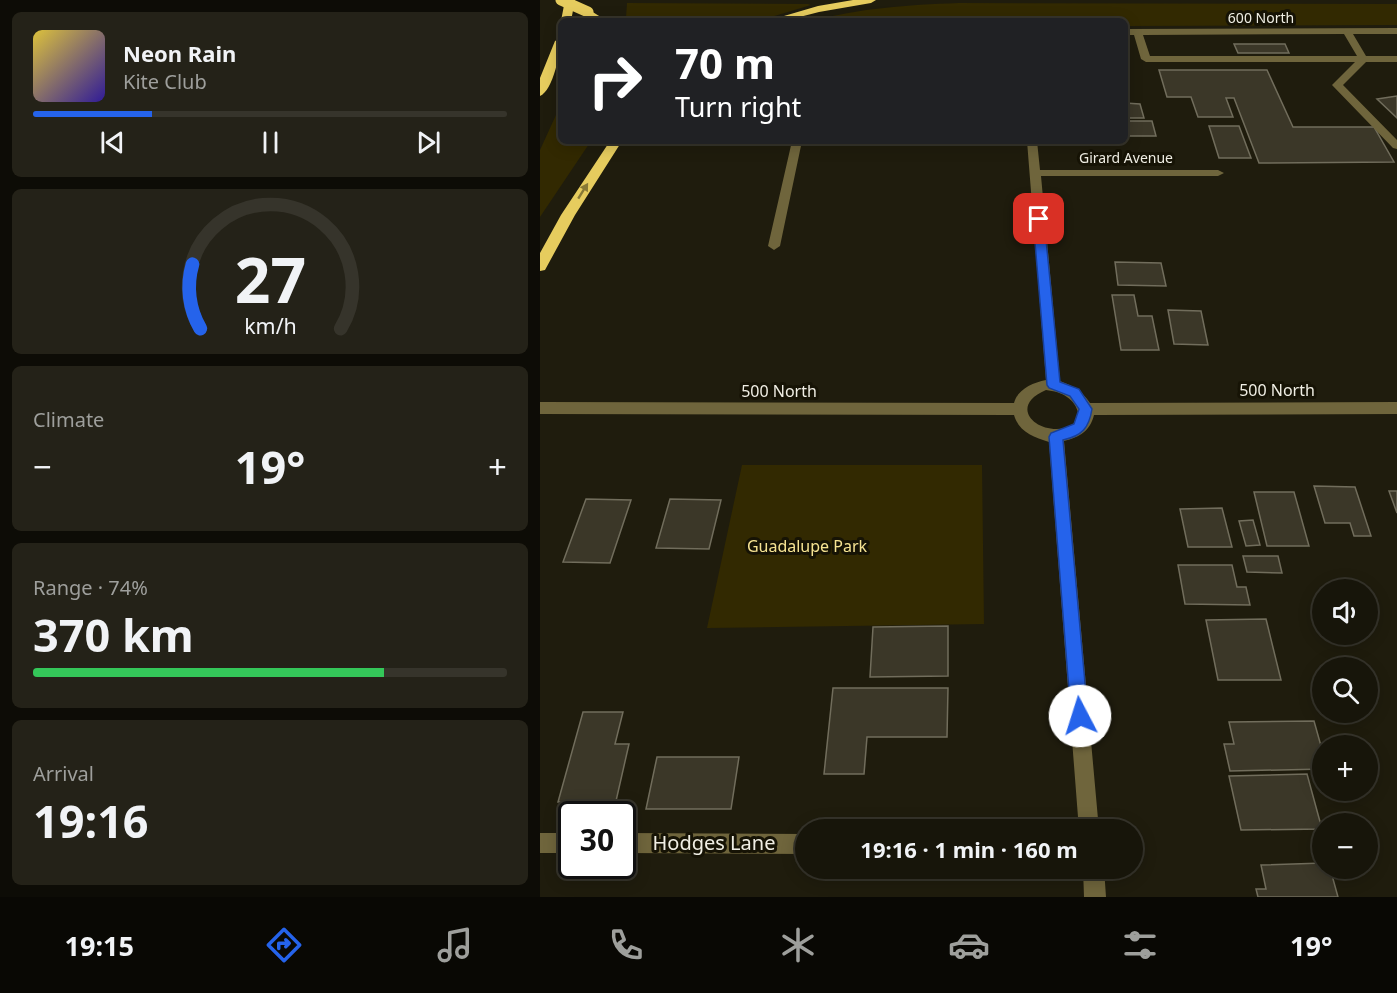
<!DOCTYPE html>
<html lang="en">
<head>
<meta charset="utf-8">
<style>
	:root { --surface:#17150a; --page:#242218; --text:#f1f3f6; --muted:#9e9f9c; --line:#36342b; --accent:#2563eb }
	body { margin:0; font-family:"Noto Sans",sans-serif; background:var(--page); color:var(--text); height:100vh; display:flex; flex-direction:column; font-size:22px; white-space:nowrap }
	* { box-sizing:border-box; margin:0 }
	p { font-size:20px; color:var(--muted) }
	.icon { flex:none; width:33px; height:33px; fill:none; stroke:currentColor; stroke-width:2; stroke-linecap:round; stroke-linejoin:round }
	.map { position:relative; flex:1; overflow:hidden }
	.details { display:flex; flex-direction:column; gap:12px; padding:12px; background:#0d0c06; width:540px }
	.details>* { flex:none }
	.hud { position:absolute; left:18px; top:18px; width:570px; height:126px; border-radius:9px; box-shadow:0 3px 15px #0003,0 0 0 2px var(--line); background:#202124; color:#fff; overflow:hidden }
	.buttons { position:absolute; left:772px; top:579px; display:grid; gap:12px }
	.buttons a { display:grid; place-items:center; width:66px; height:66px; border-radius:50%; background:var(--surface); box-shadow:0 3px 15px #0003,0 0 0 2px var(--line); font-size:30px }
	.speed { position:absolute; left:18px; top:801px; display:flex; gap:12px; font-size:30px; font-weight:700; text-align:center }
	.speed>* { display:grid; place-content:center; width:78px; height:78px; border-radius:50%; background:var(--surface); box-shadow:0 3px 15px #0003,0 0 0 2px var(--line); line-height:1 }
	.speed .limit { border:3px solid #111; border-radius:9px; background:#fff; color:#111 }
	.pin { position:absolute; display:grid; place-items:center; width:51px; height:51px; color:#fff; margin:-26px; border-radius:12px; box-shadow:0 3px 9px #0006 }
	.me { position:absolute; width:66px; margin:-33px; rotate:355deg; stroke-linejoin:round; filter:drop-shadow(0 0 4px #0008) }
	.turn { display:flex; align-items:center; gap:21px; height:126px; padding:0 18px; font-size:27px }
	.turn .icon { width:78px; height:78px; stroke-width:2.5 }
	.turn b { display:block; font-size:42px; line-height:51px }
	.big { font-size:45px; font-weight:700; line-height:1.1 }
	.details .card { flex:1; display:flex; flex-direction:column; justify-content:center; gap:9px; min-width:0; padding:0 21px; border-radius:9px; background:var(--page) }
	.details .dial { align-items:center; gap:0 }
	.dial svg { height:156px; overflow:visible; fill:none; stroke:var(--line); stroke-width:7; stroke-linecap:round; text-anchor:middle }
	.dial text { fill:var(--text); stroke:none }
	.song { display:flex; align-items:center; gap:18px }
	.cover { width:72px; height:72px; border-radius:9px; background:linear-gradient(135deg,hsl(50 70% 55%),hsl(250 70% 35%)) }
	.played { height:6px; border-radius:3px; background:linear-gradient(90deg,var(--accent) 25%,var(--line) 25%) }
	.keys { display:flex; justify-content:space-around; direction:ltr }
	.heat { display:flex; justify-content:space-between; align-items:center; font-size:33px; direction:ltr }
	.charge { height:9px; border-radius:4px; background:linear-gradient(90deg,#34c759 74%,var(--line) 0) }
	.trip { position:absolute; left:255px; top:819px; width:348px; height:60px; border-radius:30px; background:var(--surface); box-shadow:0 3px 15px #0003,0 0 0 2px var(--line); font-weight:700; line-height:60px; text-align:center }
	.tab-bar { display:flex; height:96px; justify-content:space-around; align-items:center; background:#090804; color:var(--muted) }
	.tab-bar .icon { width:42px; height:42px }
	.tab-bar .selected { color:var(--accent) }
	.tab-bar b { font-size:27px; color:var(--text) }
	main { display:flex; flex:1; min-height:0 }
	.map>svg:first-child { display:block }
</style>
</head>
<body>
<main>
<section class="details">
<div class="card">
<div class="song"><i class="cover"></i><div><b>Neon Rain</b><p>Kite Club</p></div></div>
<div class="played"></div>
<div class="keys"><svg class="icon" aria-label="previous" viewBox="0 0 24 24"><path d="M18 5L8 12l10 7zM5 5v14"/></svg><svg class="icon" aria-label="pause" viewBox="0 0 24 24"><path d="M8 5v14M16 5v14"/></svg><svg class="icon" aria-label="next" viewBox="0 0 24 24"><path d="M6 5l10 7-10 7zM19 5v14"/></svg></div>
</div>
<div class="card dial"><svg viewBox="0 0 100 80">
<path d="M14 69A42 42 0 1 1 86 69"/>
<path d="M14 69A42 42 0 0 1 10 36" stroke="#2563eb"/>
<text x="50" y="56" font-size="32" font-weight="700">27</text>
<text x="50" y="72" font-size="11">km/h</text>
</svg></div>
<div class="card"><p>Climate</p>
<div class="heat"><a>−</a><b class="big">19°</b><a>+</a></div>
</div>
<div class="card"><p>Range · 74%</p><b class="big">370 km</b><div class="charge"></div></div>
<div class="card"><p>Arrival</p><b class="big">19:16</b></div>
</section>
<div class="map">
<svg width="857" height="897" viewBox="0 0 857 897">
	<rect width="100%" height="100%" fill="#1f1c0d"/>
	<path fill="#322901" d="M87 3 268 4 271 5 218 21H88L86 18Z
		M419 3 857 4V25L585 26V21H271C323 8 365 5 419 3Z
		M21 104V141H51L0 217V150Z
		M202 465H442L444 624 167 628Z"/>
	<path fill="#3b3728" stroke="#716d5c" stroke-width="1.5" d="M694 44H745L749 53H698Z
		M619 70H727L753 127H834L854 162 719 163 694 98H686L693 117H658L651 97H627Z
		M857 96V118L837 99Z
		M585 103 600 104 604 118H585Z
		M585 121H612L616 136H585Z
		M669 126H699L711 158H679Z
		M575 262 621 263 626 286 578 285Z
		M572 295H594L598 316H612L619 350H581Z
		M628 310 661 311 668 345 634 344Z
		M774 486 815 487 831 536H814L810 523H785Z
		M849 491H857V513Z
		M714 492H754L769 546H727Z
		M46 499 91 500 70 563 23 562Z
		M130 499 181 500 169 549 116 548Z
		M682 508 692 547H648L640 509Z
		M713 520 720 545 706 546 699 521Z
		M703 556H738L742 573 707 572Z
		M638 565H692L697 587H706L710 605 645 604Z
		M726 619 741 680H678L666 620Z
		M408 626V676L330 677 333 627Z
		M293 688H408L407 737H327L324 774H284Z
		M43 712H83L75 744H89L76 801 18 802Z
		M774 721 783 753V769L690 771 684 744H694L689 722Z
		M117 757H199L191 809H106Z
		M767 774 782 829 701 830 689 776Z
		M783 863V868H790L798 897H718L716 889H726L721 865Z"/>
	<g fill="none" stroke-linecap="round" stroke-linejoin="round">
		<path fill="#6f653c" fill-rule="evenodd" d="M857 28V34H813L826 56H857V62H826L803 85 857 140V149L853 148 792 85 815 62H606L601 59 594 35H585V29ZM804 34 817 56H610L603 35Z
			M252 141H262L240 246 234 250 228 246Z
			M487 141H497L500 170H678L684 173 678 176H501L520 381C533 386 542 391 550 403L857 402V414L554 415C550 431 540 437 524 441L559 830H539L509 442C493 437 479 432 474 415L0 414V402L474 403C478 389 492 383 506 380ZM506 390C522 392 535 398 539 415L532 426C500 439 465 407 506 390Z
			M0 833H32V853H0Z
			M82 833 266 834V854L82 853Z
			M543 868H564L566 897H544Z"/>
		<path fill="#e6cc5e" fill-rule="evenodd" d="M25 0H35L31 21H21Z
			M313 0H336L331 3 279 12 244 21H227L278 6Z
			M48 9 67 21H55L43 12Z
			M21 38C21 51 13 91 0 96V78L15 41Z
			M70 141H82L35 215 5 270 0 271V253L21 215Z"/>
		<path stroke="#e6cc5e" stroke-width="11" d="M21 0 48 12"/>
	</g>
	<defs><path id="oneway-solid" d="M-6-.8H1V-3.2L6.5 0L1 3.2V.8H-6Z" transform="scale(1.5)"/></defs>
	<use fill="#887936" href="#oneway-solid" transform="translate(43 191) rotate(-58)"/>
	<path fill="#2563eb" stroke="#184099" stroke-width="1.5" d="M499 216 504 219 520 382 539 389 552 409C549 428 542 436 523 440L548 716 546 722 540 724 534 722 531 716 509 437 511 433 534 424 539 409 530 396 509 388 507 385 493 219Z"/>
	<g text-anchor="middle" stroke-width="6" stroke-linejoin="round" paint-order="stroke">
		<g font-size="14" fill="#f0eee4" stroke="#161305">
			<text x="721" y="23">600 North</text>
			<text x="586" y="163">Girard Avenue</text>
		</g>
		<g font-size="16" fill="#f0eee4" stroke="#161305">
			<text x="737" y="396">500 North</text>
			<text x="239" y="397">500 North</text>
		</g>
		<g font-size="16" fill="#f6e392" stroke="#161305">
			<text x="267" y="552">Guadalupe Park</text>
		</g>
		<g font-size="20" fill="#f0eee4" stroke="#161305">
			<text x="174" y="850">Hodges Lane</text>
		</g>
	</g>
</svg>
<div class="buttons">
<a><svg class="icon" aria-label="sound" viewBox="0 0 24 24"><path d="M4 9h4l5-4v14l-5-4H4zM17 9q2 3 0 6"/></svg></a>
<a><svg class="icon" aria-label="search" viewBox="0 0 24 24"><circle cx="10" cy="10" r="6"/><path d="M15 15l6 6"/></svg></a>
<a>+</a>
<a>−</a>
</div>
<div class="speed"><div class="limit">30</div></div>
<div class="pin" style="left:499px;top:219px;background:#d93025"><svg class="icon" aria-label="arrive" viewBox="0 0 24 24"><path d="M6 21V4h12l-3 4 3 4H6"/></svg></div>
<svg class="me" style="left:540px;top:716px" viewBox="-20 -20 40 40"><circle r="19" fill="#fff"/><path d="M0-13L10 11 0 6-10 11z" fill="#2563eb"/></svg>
<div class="trip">19:16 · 1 min · 160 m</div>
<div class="hud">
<div class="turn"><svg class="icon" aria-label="right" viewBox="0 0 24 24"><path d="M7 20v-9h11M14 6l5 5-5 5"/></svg><div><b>70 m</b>Turn right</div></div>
</div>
</div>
</main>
<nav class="tab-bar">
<b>19:15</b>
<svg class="icon selected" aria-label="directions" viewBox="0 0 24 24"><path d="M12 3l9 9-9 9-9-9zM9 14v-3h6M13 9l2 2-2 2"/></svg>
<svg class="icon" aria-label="music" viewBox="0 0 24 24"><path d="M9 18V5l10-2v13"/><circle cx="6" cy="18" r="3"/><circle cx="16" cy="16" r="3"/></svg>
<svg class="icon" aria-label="phone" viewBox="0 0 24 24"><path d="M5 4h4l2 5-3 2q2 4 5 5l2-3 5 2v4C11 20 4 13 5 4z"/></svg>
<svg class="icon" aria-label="climate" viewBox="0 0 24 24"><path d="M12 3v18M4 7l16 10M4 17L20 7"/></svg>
<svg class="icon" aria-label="car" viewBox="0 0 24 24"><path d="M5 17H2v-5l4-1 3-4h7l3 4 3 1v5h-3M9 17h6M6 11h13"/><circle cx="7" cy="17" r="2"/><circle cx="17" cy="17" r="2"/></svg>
<svg class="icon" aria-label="filters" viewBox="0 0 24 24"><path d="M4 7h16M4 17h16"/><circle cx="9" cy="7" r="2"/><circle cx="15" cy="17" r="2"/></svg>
<b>19°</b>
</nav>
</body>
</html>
